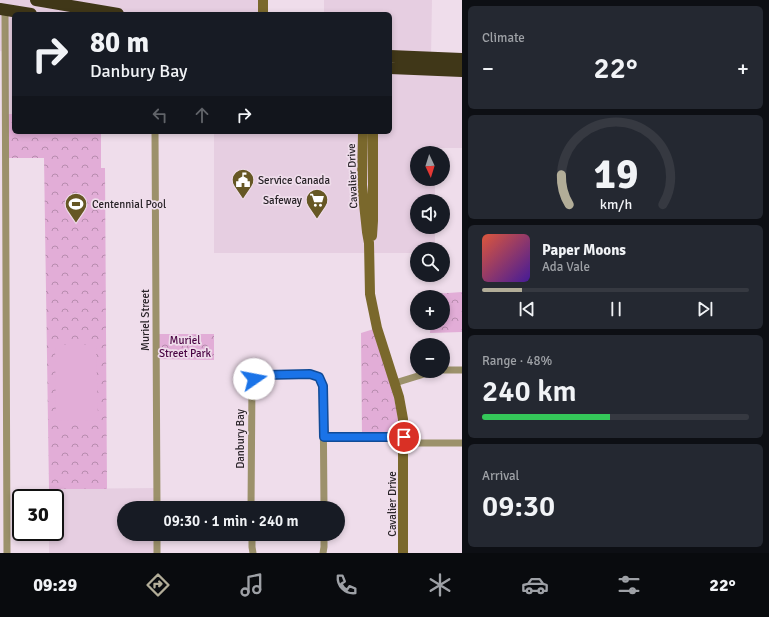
<!DOCTYPE html>
<html lang="en">
<head>
<meta charset="utf-8">
<style>
	:root { --surface:#171b24; --page:#242831; --text:#f1f3f6; --muted:#9ea1a6; --line:#363941; --accent:#b2ad98 }
	body { margin:0; font-family:Signika,sans-serif; background:var(--page); color:var(--text); height:100vh; display:flex; flex-direction:column; font-size:15px; white-space:nowrap }
	* { box-sizing:border-box; margin:0 }
	p { font-size:13px; color:var(--muted) }
	.icon { flex:none; width:22px; height:22px; fill:none; stroke:currentColor; stroke-width:2; stroke-linecap:round; stroke-linejoin:round }
	.map { position:relative; flex:1; overflow:hidden }
	.drawer { display:flex; flex-direction:column; gap:6px; padding:6px; background:#0d0f14; width:307px }
	.drawer>* { flex:none }
	.banner { position:absolute; left:12px; top:12px; width:380px; height:122px; border-radius:6px; box-shadow:0 2px 6px #0003; background:#171b24; color:var(--text); overflow:hidden }
	.needle { width:26px; rotate:176deg }
	.tools { position:absolute; left:410px; top:146px; display:grid; gap:8px }
	.tools a { display:grid; place-items:center; width:40px; height:40px; border-radius:50%; background:var(--surface); box-shadow:0 2px 6px #0003; font-size:20px }
	.speed { position:absolute; left:12px; top:489px; display:flex; gap:8px; font-size:20px; font-weight:700; text-align:center }
	.speed>* { display:grid; place-content:center; width:52px; height:52px; border-radius:50%; background:var(--surface); box-shadow:0 2px 6px #0003; line-height:1 }
	.speed .limit { border:2px solid #111; border-radius:6px; background:#fff; color:#111 }
	.pin { position:absolute; display:grid; place-items:center; width:34px; height:34px; color:#fff; margin:-17px; border:2px solid #fff; border-radius:50%; box-shadow:0 1px 4px #0007 }
	.me { position:absolute; width:44px; margin:-22px; rotate:78deg; stroke-linejoin:round; filter:drop-shadow(0 0 3px #0008) }
	.turn { display:flex; align-items:center; gap:14px; height:84px; padding:0 12px; font-size:18px }
	.turn .icon { width:52px; height:52px; stroke-width:2.5 }
	.turn b { display:block; font-size:28px; line-height:34px }
	.lanes { display:flex; align-items:center; height:38px; padding:0 12px; background:#0003; justify-content:center; gap:20px; direction:ltr }
	.lanes .off { opacity:.35 }
	.big { font-size:30px; font-weight:600; line-height:1.1 }
	.drawer .widget { flex:1; display:flex; flex-direction:column; justify-content:center; gap:6px; min-width:0; padding:0 14px; border-radius:6px; background:var(--page) }
	.drawer .dial { align-items:center; gap:0 }
	.dial svg { height:104px; overflow:visible; fill:none; stroke:var(--line); stroke-width:7; stroke-linecap:round; text-anchor:middle }
	.dial text { fill:var(--text); stroke:none }
	.song { display:flex; align-items:center; gap:12px }
	.cover { width:48px; height:48px; border-radius:6px; background:linear-gradient(135deg,hsl(10 70% 55%),hsl(260 70% 35%)) }
	.played { height:4px; border-radius:2px; background:linear-gradient(90deg,var(--accent) 15%,var(--line) 15%) }
	.keys { display:flex; justify-content:space-around; direction:ltr }
	.heat { display:flex; justify-content:space-between; align-items:center; font-size:22px; direction:ltr }
	.charge { height:6px; border-radius:3px; background:linear-gradient(90deg,#34c759 48%,var(--line) 0) }
	.trip { position:absolute; left:117px; top:501px; width:228px; height:40px; border-radius:20px; background:var(--surface); box-shadow:0 2px 6px #0003; font-weight:600; line-height:40px; text-align:center }
	.tabs { display:flex; height:64px; justify-content:space-around; align-items:center; background:#090b0e; color:var(--muted) }
	.tabs .icon { width:28px; height:28px }
	.tabs .on { color:var(--accent) }
	.tabs b { font-size:18px; color:var(--text) }
	main { display:flex; flex:1; min-height:0 }
	.map>svg:first-child { display:block }
</style>
</head>
<body>
<main>
<div class="map">
<svg width="462" height="553" viewBox="0 0 462 553">
	<defs>
		<pattern id="park-crowns" width="20" height="18" patternUnits="userSpaceOnUse"><rect width="20" height="18" fill="#e2add7"/><path d="M2 6a3 3 0 1 1 6 0M12 15a3 3 0 1 1 6 0" fill="none" stroke="#b78cae"/></pattern>
	</defs>
	<rect width="100%" height="100%" fill="#efddeb"/>
	<path fill="#e6cee1" d="M0 0H263V14H14V114H5V52L0 51Z
		M324 0H432L431 57 390 55V14H324Z
		M390 68 462 71V148H436L435 153H417V179H435V201H417V227H435V249H417V253H214V132H390Z
		M157 488V508H124V534H157V553H49V532H55V498H49V489Z"/>
	<path fill="url(#park-crowns)" d="M5 114H14V132H101V168H105L107 489H49L44 158H5Z
		M462 292V332L430 333 431 323H443V297H433L434 294Z
		M377 328 379 334 403 437H362L361 333Z
		M156 334H214V360L156 359Z"/>
	<path fill="#e2add7" d="M55 345H96L98 420 56 421Z"/>
	<g fill="none" stroke-linecap="round" stroke-linejoin="round">
		<path stroke="#9c916b" stroke-width="7" d="M5 9 7 553
			M155 132 157 508
			M443 370H462
			M395 383 434 371
			M324 437H403
			M404 443H462
			M251 508 252 381 260 376 265 375 310 374 319 377 323 386 324 508
			M157 534V553
			M252 534V547L253 553
			M323 553 324 547V534"/>
		<path stroke="#7a682c" stroke-width="10" d="M263 0V14
			M363 132 362 185 367 232 369 243 370 294 377 328 399 397 403 419V553
			M372 236 373 221V132"/>
		<path stroke="#403718" stroke-width="12" d="M36 0 118 14
			M0 9 31 14
			M390 56 462 59
			M390 68 462 71"/>
	</g>
	<g fill="none" stroke-linecap="round" stroke-linejoin="round">
		<g stroke="#114b97" stroke-width="10">
			<path id="route" d="M254 379 260 376 265 375 310 374 319 377 323 386 324 437H404"/>
		</g>
		<use href="#route" stroke="#1a73e8" stroke-width="7"/>
	</g>
	<defs>
		<g id="civic-pin" transform="scale(1.15)"><path d="M0 17L-7.5 6A9.5 9.5 0 1 1 7.5 6Z" fill="#665724" stroke="#efddeb"/><path d="M-.6-6.5H3V-4.5H.6V-3L4-1V1h2V6H-6V1h2V-1L-.6-3ZM-1.2 2.5V6h2.4V2.5Z" fill="#fff"/></g>
		<g id="supermarket-pin" transform="scale(1.15)"><path d="M0 17L-7.5 6A9.5 9.5 0 1 1 7.5 6Z" fill="#665724" stroke="#efddeb"/><path d="M-6-5.5h2.5l.6 2H6L4.5 2H-2.5L-4.4-4H-6ZM-1.5 3.2a1.3 1.3 0 1 0 .1 0ZM3 3.2a1.3 1.3 0 1 0 .1 0Z" fill="#fff"/></g>
		<g id="stadium-pin" transform="scale(1.15)"><path d="M0 17L-7.5 6A9.5 9.5 0 1 1 7.5 6Z" fill="#665724" stroke="#efddeb"/><path d="M0-5a6.5 5 0 1 0 0 10a6.5 5 0 1 0 0-10ZM-3.5-1.8h7v3.6h-7Z" fill="#fff"/></g>
	</defs>
	<g fill-rule="evenodd">
		<use href="#civic-pin" x="243" y="180"/>
		<use href="#supermarket-pin" x="317" y="200"/>
		<use href="#stadium-pin" x="76" y="204"/>
	</g>
	<g text-anchor="middle" stroke-width="3.5" stroke-linejoin="round" paint-order="stroke">
		<g font-size="11" fill="#282227" stroke="#efddeb">
			<text transform="translate(352 176) rotate(-92)" y="4">Cavalier Drive</text>
			<text transform="translate(145 320) rotate(-90)" y="4">Muriel Street</text>
			<text transform="translate(240 439) rotate(-90)" y="4">Danbury Bay</text>
			<text transform="translate(392 504) rotate(-90)" y="4">Cavalier Drive</text>
		</g>
		<g font-size="11" fill="#282227" stroke="#efddeb" text-anchor="start">
			<text x="258" y="184">Service Canada</text>
			<text x="302" y="204" text-anchor="end">Safeway</text>
			<text x="92" y="208">Centennial Pool</text>
		</g>
		<g font-size="11" fill="#4a0443" stroke="#efddeb">
			<text x="185" y="344">Muriel<tspan x="185" dy="13">Street Park</tspan></text>
		</g>
	</g>
</svg>
<div class="tools">
<a><svg class="needle" viewBox="-14 -14 28 28"><path d="M0-13l5 13h-10z" fill="#e53935"/><path d="M0 13l5-13h-10z" fill="#9ea1a6"/></svg></a>
<a><svg class="icon" aria-label="sound" viewBox="0 0 24 24"><path d="M4 9h4l5-4v14l-5-4H4zM17 9q2 3 0 6"/></svg></a>
<a><svg class="icon" aria-label="search" viewBox="0 0 24 24"><circle cx="10" cy="10" r="6"/><path d="M15 15l6 6"/></svg></a>
<a>+</a>
<a>−</a>
</div>
<div class="speed"><div class="limit">30</div></div>
<div class="pin" style="left:404px;top:437px;background:#d93025"><svg class="icon" aria-label="arrive" viewBox="0 0 24 24"><path d="M6 21V4h12l-3 4 3 4H6"/></svg></div>
<svg class="me" style="left:254px;top:379px" viewBox="-20 -20 40 40"><circle r="19" fill="#fff"/><path d="M0-13L10 11 0 6-10 11z" fill="#1a73e8"/></svg>
<div class="trip">09:30 · 1 min · 240 m</div>
<div class="banner">
<div class="turn"><svg class="icon" aria-label="right" viewBox="0 0 24 24"><path d="M7 20v-9h11M14 6l5 5-5 5"/></svg><div><b>80 m</b>Danbury Bay</div></div>
<div class="lanes"><svg class="icon off" aria-label="left" viewBox="0 0 24 24"><path d="M17 20v-9H6M10 6l-5 5 5 5"/></svg><svg class="icon off" aria-label="ahead" viewBox="0 0 24 24"><path d="M12 20V5M6 11l6-6 6 6"/></svg><svg class="icon" aria-label="right" viewBox="0 0 24 24"><path d="M7 20v-9h11M14 6l5 5-5 5"/></svg></div>
</div>
</div>
<section class="drawer">
<div class="widget"><p>Climate</p>
<div class="heat"><a>−</a><b class="big">22°</b><a>+</a></div>
</div>
<div class="widget dial"><svg viewBox="0 0 100 80">
<path d="M14 69A42 42 0 1 1 86 69"/>
<path d="M14 69A42 42 0 0 1 8 46" stroke="#b2ad98"/>
<text x="50" y="56" font-size="32" font-weight="700">19</text>
<text x="50" y="72" font-size="11">km/h</text>
</svg></div>
<div class="widget">
<div class="song"><i class="cover"></i><div><b>Paper Moons</b><p>Ada Vale</p></div></div>
<div class="played"></div>
<div class="keys"><svg class="icon" aria-label="previous" viewBox="0 0 24 24"><path d="M18 5L8 12l10 7zM5 5v14"/></svg><svg class="icon" aria-label="pause" viewBox="0 0 24 24"><path d="M8 5v14M16 5v14"/></svg><svg class="icon" aria-label="next" viewBox="0 0 24 24"><path d="M6 5l10 7-10 7zM19 5v14"/></svg></div>
</div>
<div class="widget"><p>Range · 48%</p><b class="big">240 km</b><div class="charge"></div></div>
<div class="widget"><p>Arrival</p><b class="big">09:30</b></div>
</section>
</main>
<nav class="tabs">
<b>09:29</b>
<svg class="icon on" aria-label="directions" viewBox="0 0 24 24"><path d="M12 3l9 9-9 9-9-9zM9 14v-3h6M13 9l2 2-2 2"/></svg>
<svg class="icon" aria-label="music" viewBox="0 0 24 24"><path d="M9 18V5l10-2v13"/><circle cx="6" cy="18" r="3"/><circle cx="16" cy="16" r="3"/></svg>
<svg class="icon" aria-label="phone" viewBox="0 0 24 24"><path d="M5 4h4l2 5-3 2q2 4 5 5l2-3 5 2v4C11 20 4 13 5 4z"/></svg>
<svg class="icon" aria-label="climate" viewBox="0 0 24 24"><path d="M12 3v18M4 7l16 10M4 17L20 7"/></svg>
<svg class="icon" aria-label="car" viewBox="0 0 24 24"><path d="M5 17H2v-5l4-1 3-4h7l3 4 3 1v5h-3M9 17h6M6 11h13"/><circle cx="7" cy="17" r="2"/><circle cx="17" cy="17" r="2"/></svg>
<svg class="icon" aria-label="filters" viewBox="0 0 24 24"><path d="M4 7h16M4 17h16"/><circle cx="9" cy="7" r="2"/><circle cx="15" cy="17" r="2"/></svg>
<b>22°</b>
</nav>
</body>
</html>
